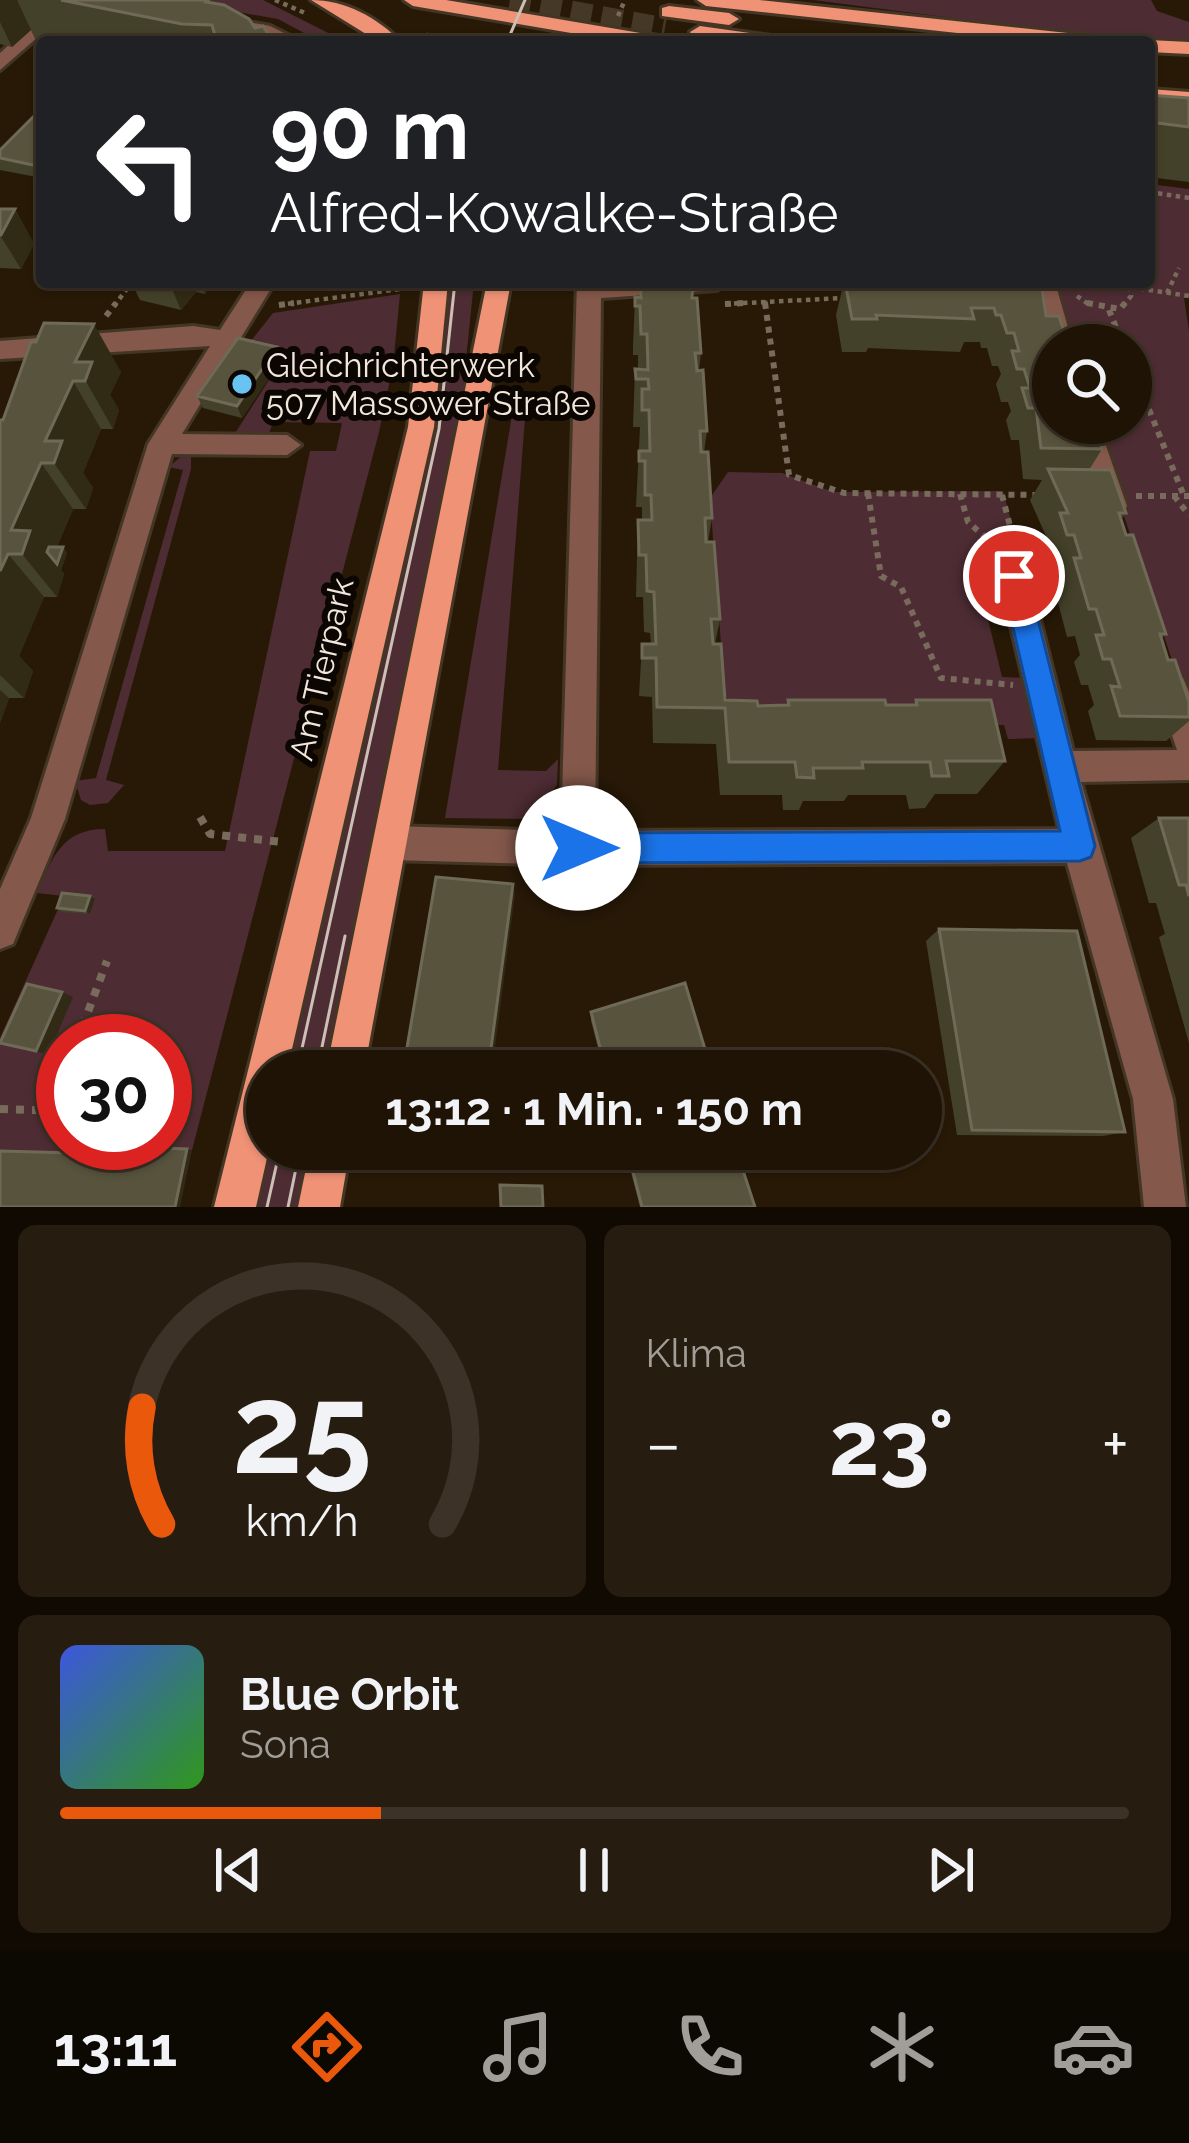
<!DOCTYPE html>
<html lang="de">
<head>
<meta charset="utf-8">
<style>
	:root { --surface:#1e1305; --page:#261c0f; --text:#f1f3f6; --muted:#a19e9a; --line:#3c3227; --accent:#ea580c }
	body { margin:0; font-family:Raleway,sans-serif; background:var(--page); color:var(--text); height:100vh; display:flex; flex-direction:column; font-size:45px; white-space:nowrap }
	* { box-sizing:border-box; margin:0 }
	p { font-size:39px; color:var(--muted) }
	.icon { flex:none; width:66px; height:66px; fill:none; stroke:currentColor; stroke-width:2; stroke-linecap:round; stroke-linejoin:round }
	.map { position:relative; height:1207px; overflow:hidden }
	.panel { display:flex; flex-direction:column; gap:18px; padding:18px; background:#100a03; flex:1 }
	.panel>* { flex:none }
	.banner { position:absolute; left:36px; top:36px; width:1119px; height:252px; border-radius:12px; box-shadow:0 3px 9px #0004,0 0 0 3px var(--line); background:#202124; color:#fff; overflow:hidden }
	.controls { position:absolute; left:1032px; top:324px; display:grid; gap:24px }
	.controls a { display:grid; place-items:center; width:120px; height:120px; border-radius:50%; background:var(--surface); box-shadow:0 3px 9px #0004,0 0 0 3px var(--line); font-size:60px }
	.speed { position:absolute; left:36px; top:1014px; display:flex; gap:24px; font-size:60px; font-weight:700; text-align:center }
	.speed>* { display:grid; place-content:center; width:156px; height:156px; border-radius:50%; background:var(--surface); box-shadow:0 3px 9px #0004,0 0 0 3px var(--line); line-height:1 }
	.speed .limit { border:18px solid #d22; background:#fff; color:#111 }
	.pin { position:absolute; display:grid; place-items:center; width:102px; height:102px; color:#fff; margin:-51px; border:6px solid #fff; border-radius:50%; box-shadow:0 3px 12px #0007 }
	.me { position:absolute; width:132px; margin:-66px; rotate:90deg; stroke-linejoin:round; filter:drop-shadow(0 0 9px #0008) }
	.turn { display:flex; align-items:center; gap:42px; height:252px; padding:0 36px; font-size:54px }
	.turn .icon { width:156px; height:156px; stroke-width:2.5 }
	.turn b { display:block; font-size:84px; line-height:102px }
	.big { font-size:90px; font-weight:700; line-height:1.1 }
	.panel .tile { flex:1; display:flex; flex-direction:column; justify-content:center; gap:18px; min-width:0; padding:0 42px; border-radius:18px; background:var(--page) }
	.panel .dial { align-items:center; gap:0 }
	.dial svg { height:312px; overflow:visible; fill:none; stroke:var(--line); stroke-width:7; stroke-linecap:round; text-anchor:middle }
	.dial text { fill:var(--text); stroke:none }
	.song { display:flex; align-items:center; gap:36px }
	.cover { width:144px; height:144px; border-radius:18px; background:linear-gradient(135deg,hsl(230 70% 55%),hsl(110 70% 35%)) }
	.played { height:12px; border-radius:6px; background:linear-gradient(90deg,var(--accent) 30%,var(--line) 30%) }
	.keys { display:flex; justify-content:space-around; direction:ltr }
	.heat { display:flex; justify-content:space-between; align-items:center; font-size:66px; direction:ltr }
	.panel .tiles { flex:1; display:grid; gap:18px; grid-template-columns:1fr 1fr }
	.tile:last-child { grid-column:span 2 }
	.trip { position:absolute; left:246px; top:1050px; width:696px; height:120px; border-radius:60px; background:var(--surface); box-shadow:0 3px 9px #0004,0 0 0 3px var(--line); font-weight:700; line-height:120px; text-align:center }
	.menu { display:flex; height:192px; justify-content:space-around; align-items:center; background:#0c0802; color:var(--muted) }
	.menu .icon { width:84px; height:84px }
	.menu .active { color:var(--accent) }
	.menu b { font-size:54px; color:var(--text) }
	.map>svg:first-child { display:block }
</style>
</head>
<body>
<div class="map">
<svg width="1189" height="1207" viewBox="0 0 1189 1207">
	<rect width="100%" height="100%" fill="#281907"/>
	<path fill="#4e2c34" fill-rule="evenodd" d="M209 0H263L346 42H321L278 19 203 6Z
		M813 0H1151L1157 11 1189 22V40L1053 31Z
		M1149 184 1189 189V297L1184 298 1189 331V711L1093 423H1131V345H1067L1052 301 1063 282H1149Z
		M446 282H474L459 427 329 1071H288L429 437 442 355Z
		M400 294 393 366 379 432 192 1150 82 1146 80 1154 0 1152V1038L64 896 37 893C52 858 62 829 105 829L108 851H225L310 451H336L342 423 273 422 268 436 234 435 281 361 243 351 273 313ZM63 1041H165V1143H63Z
		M514 403 526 405 498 770 546 771 558 759 557 785 531 819 445 818Z
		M191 449V469L106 780 124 785 108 803 90 805 81 800 75 781 96 778 183 470 168 467Z
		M728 472 782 473 833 492 1003 491 1024 569 976 570 1002 677 1026 678 1040 738 1008 739 1004 725 775 724 725 697 710 498Z
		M270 1149H314L303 1207H257Z"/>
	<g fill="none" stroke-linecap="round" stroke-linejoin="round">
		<path stroke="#463827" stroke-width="21" stroke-dasharray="21 10" stroke-linecap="butt" d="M510 0 665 28"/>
		<g stroke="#443625" stroke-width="6">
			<path id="minor" d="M53 5 70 9 0 70V53Z
				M226 18 270 26 302 42H275L219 28V20Z
				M251 282H275L182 434 287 435 301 445 287 455 172 454 65 819 13 944 0 949V889L31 818 148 444 210 346 0 359V341L193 326 220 330Z
				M577 282H729L717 290 601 298 595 831 1059 829 999 576 1004 567 1014 564 1024 567 1029 576 1073 751 1177 750 1156 688 1161 678 1172 674 1183 678 1189 692V780L1081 782 1173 1099 1186 1207H1144L1133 1099 1067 863 578 865 390 860 378 855 373 843 378 831 390 826 561 831Z
				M1031 282H1055L1073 345H1053L1051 351Z
				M1072 423H1098L1127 506 1123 514H1103Z"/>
		</g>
		<g stroke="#443625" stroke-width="6">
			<path id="major" d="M311 0C345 0 377 17 401 42H379Z
				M404 0H446L658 36 668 42H624L413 6Z
				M697 0H759L1096 36 1106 42H1041L706 6Z
				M669 6 729 13 739 19 729 25 662 16V8Z
				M700 26 771 36 781 42 693 36 690 32Z
				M1149 40 1189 42V54L1149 52V42H1142Z
				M1149 89 1189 92V104L1149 101Z
				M424 282H448L434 427 287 1071H267L269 1149 256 1207H214L408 427Z
				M487 282H511L364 1071H326Z
				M310 1149H350L340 1207H298Z"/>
		</g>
		<path stroke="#786b5c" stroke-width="4.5" stroke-dasharray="4.5 4.5" stroke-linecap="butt" d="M275 0 305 13
			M618 16 625 0
			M416 40 427 35 448 42
			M1149 192 1189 198
			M1124 282 1129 287 1189 296
			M1167 293 1179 268
			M1077 296 1091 306
			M765 301 766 306
			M725 304 844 298
			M279 305 408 288
			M114 306 132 282
			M1123 306 1131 296 1129 287"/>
		<path stroke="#786b5c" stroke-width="6" stroke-dasharray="6 6" stroke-linecap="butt" d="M765 303 789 475 844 493 1039 495
			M1087 303 1120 309 1125 303
			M725 304 745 303
			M279 305 294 303
			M1109 310 1123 345
			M106 316 116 303
			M1131 365 1184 496
			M868 493 881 576 901 587 941 678 1013 685
			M960 494 968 522 1002 552
			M1002 495 1016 549
			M1136 496H1189
			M1174 496 1189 515"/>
		<path stroke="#786b5c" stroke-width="8" stroke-dasharray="8 8" stroke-linecap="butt" d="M200 817 210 834 282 842
			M77 1041 107 961
			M0 1109 63 1111"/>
		<use href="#minor" fill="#84584a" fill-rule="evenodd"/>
		<use href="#major" fill="#ef9276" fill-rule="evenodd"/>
		<path stroke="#ccc0b4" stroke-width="3" d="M507 42 525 0
			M297 1071 439 429 455 282
			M317 1071 345 936
			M267 1207 280 1149
			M288 1207 300 1149"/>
	</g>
	<path fill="#44412a" d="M0 0H212L213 3 270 37 271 42 42 43 36 41 31 30 12 47 0 44Z
		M1149 95 1189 98V182L1149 177Z
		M42 108V178L0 170V150Z
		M0 207 1 209H15L34 244 21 269 0 268Z
		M131 282H213L205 294 196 292 181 310 140 300Z
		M640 282 692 298 701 353 699 370 707 431 704 452 712 518 708 542 720 619 715 644 725 700 758 706 786 705 788 700 913 705 916 700 1005 761 977 794H935L925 808 909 809 906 795H848L844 801H803L799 810H783L782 795H720L716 744 653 743 652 697 639 696 642 644H651L650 633 644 632 643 597H636L638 520H642V507H636L640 427H633L635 369H638V355H633V347L635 297 639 298Z
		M844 282 1046 316 1065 335 1077 341 1075 345H1053V423L1107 431 1100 442 1102 449 1089 470 1126 513 1121 519 1166 634 1161 639 1168 660 1189 702V721L1166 741 1096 740 1088 711 1094 705 1088 685H1081L1074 662 1080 655 1075 636 1067 637 1054 587 1059 580 1054 565 1047 564 1041 543 1046 536 1030 500 1042 480 1023 479 1019 440H1011L1006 420 1011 411 1008 402H1001L996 384 1001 374 998 366H992L987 348H981L980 342H964L960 352 868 348 866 352H842L836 315Z
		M31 342 121 372 110 395 119 410 113 429H101L83 473 93 488 86 509H73L57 547H63L67 553 61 570 64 574 57 597H44L19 656 33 671 24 698H9L0 723V420H3Z
		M281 360 242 418 203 408 197 396Z
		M1159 818H1189V1043L1159 937 1165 934 1156 903H1149L1131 838Z
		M90 896 95 899 90 914 62 912 57 908Z
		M939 929 1125 1132 1103 1136 957 1135 926 941Z
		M591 1012 708 1059 738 1071H604L591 1021Z
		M625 1149H736L755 1207H640Z"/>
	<path fill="#312a14" d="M0 0H17L31 30 12 47 0 22Z
		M0 207 8 222 15 209 34 244 21 269 0 235Z
		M169 282H192L196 292 181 310Z
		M200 282H213L205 294Z
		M94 324 121 372 110 395 119 410 113 429 75 362Z
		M277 347 281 360 242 418 237 406Z
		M73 381 101 429 83 473 93 488 86 509 54 463 45 441Z
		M41 463 73 509 52 559 63 547 67 553 61 570 64 574 57 597 22 554 11 530Z
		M8 554 44 597 19 656 33 671 24 698 0 675V571Z
		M0 690 9 698 0 723Z
		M513 884 515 894 492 1071H488Z
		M90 896 95 899 90 914 85 911Z
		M62 992 73 997 48 1055 36 1051Z
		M187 1149 192 1150 180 1207H175Z"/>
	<path fill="#57533d" stroke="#6f6a56" stroke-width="3" d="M61 0H208L206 2 224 5 249 19 255 28 263 26 270 37 261 39 263 42H213L212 40 216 39 212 25 182 24Z
		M1149 95 1189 98V127L1149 122Z
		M42 108V167L0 158V150Z
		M0 209H15L1 235H0Z
		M640 282H693L692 298H697L701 353H695L697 371 703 370 707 431H700L701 452H708L712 518H705L706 542H714L720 619H711L713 644H721L725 700 757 701 758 706 789 705 788 700H885L886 705H917L916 700H991L1005 761H946L949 776H932L930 762H862L863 768H813L814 778 797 777 795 762H729L725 708 657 707 656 658H642V644H656L654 592 647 591 646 555H639L638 520H652L651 495H645V461H639V451H650L649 410H642V389H649L648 379H636L635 369 648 370 647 334H641L640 306H635V297L641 298Z
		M845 282H1041L1046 316H1059L1065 335H1074L1077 341H1067L1068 345H1053V423H1105L1107 431H1096L1102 449 1041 448 1036 408H1028L1022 388H1030L1024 369H1017L1012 351H1019L1014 333H1007L1001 315H996L994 308H971L974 319 876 315 877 319H852Z
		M44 323 94 324 75 362H92L85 381H73L45 441H62L54 463H41L11 530 30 531 22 554H8L0 571V420H3L31 342H36Z
		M238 338 277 347 237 406 197 396Z
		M1048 469 1111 470 1126 513H1119L1126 535H1133L1166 634H1160L1168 660H1175L1189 702V717L1120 716 1111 686 1120 687 1111 659H1103L1096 635H1104L1096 609H1089L1074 558H1081L1074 535H1067L1060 513H1068Z
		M49 547H63L57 564 47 552Z
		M1159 818H1189V896L1186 885H1179Z
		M436 877 513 884 488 1071H403Z
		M62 893 90 896 85 911 57 908Z
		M939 929 1077 931 1125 1132 972 1130Z
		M685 983 708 1059 732 1051 738 1071H606L591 1012Z
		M27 984 62 992 36 1051 0 1043Z
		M76 1145 187 1149 175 1207H0V1151L74 1153Z
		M627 1149H736L755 1207H642Z
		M500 1185 542 1186 543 1207H501Z"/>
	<path fill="#1a73e8" stroke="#114b97" stroke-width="3" d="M1014 565 1027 576 1095 846 1091 857 1080 861 578 863 567 859 562 848 567 837 578 833 1060 831 1001 576Z"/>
	<circle fill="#69c3f1" stroke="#0c0602" stroke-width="4.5" cx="242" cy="384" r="12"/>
	<g text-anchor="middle" stroke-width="12" stroke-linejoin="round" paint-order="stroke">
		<g font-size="33" fill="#f2e7dc" stroke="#0c0602" text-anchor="start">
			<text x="266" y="377">Gleichrichterwerk<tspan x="266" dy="38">507 Massower Straße</tspan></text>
		</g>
		<g font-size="33" fill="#f2e7dc" stroke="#0c0602">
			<text transform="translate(321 669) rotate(-77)" y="12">Am Tierpark</text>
		</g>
	</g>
</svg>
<div class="controls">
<a><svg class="icon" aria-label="search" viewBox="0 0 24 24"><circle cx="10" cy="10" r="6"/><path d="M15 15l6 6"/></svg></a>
</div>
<div class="speed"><div class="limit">30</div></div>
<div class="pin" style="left:1014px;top:576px;background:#d93025"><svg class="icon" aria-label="arrive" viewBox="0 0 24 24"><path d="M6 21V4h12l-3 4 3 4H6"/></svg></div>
<svg class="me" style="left:578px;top:848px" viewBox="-20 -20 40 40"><circle r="19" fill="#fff"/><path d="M0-13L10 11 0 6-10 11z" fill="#1a73e8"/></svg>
<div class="trip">13:12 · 1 Min. · 150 m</div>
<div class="banner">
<div class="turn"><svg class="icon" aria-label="left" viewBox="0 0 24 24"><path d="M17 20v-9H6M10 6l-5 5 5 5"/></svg><div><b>90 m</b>Alfred-Kowalke-Straße</div></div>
</div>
</div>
<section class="panel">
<div class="tiles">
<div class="tile dial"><svg viewBox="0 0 100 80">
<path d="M14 69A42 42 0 1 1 86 69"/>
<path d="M14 69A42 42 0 0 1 9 39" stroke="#ea580c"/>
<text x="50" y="56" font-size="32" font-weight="700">25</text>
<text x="50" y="72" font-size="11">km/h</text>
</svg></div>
<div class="tile"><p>Klima</p>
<div class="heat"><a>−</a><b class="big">23°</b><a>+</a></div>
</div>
<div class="tile">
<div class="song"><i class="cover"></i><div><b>Blue Orbit</b><p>Sona</p></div></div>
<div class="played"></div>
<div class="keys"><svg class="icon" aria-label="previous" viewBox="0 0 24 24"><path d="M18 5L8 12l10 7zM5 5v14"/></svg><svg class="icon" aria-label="pause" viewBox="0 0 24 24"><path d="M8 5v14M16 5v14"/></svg><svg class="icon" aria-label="next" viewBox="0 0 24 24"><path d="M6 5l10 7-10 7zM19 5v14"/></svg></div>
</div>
</div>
</section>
<nav class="menu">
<b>13:11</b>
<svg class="icon active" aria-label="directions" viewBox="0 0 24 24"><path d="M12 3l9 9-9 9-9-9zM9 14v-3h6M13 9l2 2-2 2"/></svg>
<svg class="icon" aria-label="music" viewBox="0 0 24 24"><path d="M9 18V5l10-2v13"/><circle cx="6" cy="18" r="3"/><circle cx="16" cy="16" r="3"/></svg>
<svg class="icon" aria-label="phone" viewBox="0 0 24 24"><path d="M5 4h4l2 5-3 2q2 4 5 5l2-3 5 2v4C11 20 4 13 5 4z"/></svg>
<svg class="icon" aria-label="climate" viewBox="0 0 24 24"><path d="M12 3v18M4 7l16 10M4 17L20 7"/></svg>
<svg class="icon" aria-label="car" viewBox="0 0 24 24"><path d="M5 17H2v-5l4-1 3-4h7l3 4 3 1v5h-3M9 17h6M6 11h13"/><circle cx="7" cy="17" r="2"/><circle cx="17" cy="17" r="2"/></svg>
</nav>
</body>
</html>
